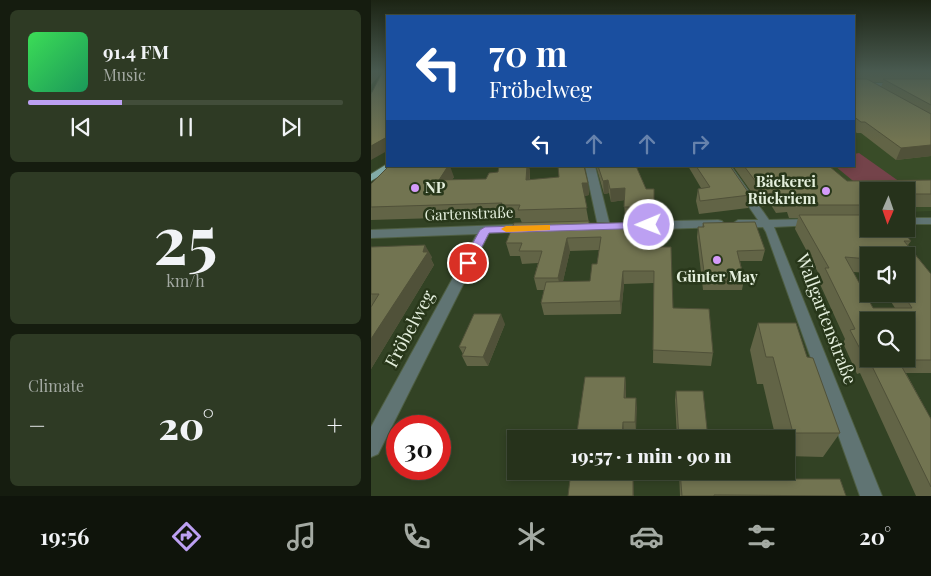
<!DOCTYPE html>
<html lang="en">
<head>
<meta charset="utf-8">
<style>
	:root { --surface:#26321b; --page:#2e3a24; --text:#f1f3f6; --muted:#a4aaa3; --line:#424d3a; --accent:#bca0f2 }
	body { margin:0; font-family:"Playfair Display",serif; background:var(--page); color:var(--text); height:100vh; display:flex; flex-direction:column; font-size:19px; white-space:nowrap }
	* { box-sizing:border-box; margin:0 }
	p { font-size:16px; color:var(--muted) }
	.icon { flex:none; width:28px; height:28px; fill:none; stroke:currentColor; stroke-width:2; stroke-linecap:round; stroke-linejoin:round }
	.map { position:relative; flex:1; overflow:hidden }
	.sheet { display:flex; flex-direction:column; gap:10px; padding:10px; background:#151c0f; width:371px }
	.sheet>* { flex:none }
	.hud { position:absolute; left:15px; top:15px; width:469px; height:152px; border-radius:0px; box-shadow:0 2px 8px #0003,0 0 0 1px var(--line); background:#1a4fa0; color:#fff; overflow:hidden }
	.needle { width:32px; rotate:182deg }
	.tools { position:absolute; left:489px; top:182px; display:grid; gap:10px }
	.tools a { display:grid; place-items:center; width:55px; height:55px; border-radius:0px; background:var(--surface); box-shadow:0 2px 8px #0003,0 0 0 1px var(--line); font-size:25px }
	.speed { position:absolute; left:15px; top:415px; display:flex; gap:10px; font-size:25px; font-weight:700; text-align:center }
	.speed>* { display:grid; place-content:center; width:65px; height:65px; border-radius:50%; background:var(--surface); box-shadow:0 2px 8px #0003,0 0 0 1px var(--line); line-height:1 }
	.speed .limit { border:8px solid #d22; background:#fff; color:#111 }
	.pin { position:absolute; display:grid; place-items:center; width:42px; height:42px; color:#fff; margin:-21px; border:2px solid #fff; border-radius:50%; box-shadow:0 1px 5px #0007 }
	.me { position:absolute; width:55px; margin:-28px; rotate:269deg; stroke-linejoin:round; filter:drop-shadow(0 0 4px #0008) }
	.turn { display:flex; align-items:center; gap:18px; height:105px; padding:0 20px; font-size:22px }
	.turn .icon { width:65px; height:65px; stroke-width:2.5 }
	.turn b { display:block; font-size:35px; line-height:42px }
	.lanes { display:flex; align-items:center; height:48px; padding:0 20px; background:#0003; justify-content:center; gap:25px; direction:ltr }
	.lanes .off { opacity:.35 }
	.big { font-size:38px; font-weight:800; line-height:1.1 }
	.sheet .widget { flex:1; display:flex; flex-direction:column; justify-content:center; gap:8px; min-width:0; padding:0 18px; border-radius:8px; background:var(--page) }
	.sheet .dial { align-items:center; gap:0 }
	.dial b { font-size:65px; line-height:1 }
	.song { display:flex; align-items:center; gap:15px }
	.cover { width:60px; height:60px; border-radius:8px; background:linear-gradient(135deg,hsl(130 70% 55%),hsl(150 70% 35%)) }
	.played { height:5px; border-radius:2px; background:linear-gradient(90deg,var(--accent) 30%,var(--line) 30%) }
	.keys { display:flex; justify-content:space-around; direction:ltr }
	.heat { display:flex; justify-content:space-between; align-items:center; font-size:28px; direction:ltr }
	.trip { position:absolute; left:136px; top:430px; width:288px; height:50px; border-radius:0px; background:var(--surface); box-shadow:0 2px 8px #0003,0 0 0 1px var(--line); font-weight:800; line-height:50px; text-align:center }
	.dock { display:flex; height:80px; justify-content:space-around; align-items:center; background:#0f140b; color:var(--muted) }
	.dock .icon { width:35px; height:35px }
	.dock .selected { color:var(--accent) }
	.dock b { font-size:22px; color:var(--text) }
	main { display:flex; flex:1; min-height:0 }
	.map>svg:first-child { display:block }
</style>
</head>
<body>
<main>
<section class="sheet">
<div class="widget">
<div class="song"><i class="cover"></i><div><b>91.4 FM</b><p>Music</p></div></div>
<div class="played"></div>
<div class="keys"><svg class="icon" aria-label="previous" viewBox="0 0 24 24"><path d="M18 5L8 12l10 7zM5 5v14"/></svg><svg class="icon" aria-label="pause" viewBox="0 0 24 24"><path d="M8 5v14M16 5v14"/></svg><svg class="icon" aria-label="next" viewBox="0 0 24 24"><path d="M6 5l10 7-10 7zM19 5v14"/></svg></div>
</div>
<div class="widget dial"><b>25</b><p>km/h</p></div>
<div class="widget"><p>Climate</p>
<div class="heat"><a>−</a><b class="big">20°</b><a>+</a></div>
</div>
</section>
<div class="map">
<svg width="560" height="496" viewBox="0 0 560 496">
	<rect width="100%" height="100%" fill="#324224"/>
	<path fill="#394c28" d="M483 110 560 156V211L535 212V191H498L497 205 455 166H482Z"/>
	<path fill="#74434a" d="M488 153 529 182 487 185 464 166H482L483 154Z"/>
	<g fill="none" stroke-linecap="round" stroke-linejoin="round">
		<g stroke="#4e5e42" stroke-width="2">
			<path id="minor" d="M482 83H560V87H482Z
				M214 166H224L239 226 237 229H229L227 226Z
				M350 166H360L398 220 442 219 448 222 442 225 403 227 511 496H489L395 232 392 227 367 228 361 224 367 220H387Z
				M535 218H560V224H535Z
				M347 220 351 221 353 224 351 227 260 230 254 226 260 222Z
				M157 224 161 225 163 228 161 231 118 233 7 454 0 457V427L106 234 0 238V230Z"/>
		</g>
		<g stroke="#4e5e42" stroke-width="2">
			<path id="major" d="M16 164V166H25L0 181V174Z"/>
		</g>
		<use href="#minor" fill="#607473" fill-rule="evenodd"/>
		<use href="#major" fill="#82aba8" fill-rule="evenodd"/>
	</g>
	<path fill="#626446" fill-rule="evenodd" d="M482 71H560V156L525 160 490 133H486L482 130ZM500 82H512L510 87Z
		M225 166H265L275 189 283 201V214H275V220H254L253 200 240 202 238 193 233 194Z
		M317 166H359L379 195 377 208 328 214 325 201 327 189 330 188Z
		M362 166H458L476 181 560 180V207H536L535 208V191H498V229L540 241 537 245 560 274V373H535L560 419V496H545L489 373 486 374 472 343 474 339 448 282 450 278 424 229 427 218H418L416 212 405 213 400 205 391 207ZM498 256H535V294H515L524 308H502L482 272 498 273Z
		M159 170V180L217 183 218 195 213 196 218 223 276 247 302 308 342 353 340 366 282 363 283 283 253 284 250 314 173 315 170 303 173 290H166L163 278 167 263 151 264 149 256H139L135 243 151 223 149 218H134L133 216 0 220V184L83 177 81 180 115 179ZM228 250 226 264 219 281H192L199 251Z
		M332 223 394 250 391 261H369L373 279 371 290H332L326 237 327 227H331Z
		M0 247 61 257 60 259 63 265 0 369Z
		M387 323 436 357 469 433 452 457 415 456V439H405L392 384H386L379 350Z
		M134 324 117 366H96L91 356 92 354 88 347Z
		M254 377 255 388V398H265V432H253L252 439H205Z
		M305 391 337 439H306L304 400Z
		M308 471H384L385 476 421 479 475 496H309Z"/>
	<path fill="#505139" d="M1 71H12L0 85V72Z
		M16 137V151L0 160V146Z
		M560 145V156L525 160 530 148Z
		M77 166H79L83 177 73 192 68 180Z
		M156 166H158L159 170 158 193 155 180Z
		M237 180 238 193 233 194 232 181Z
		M211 183H217L218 195 213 196Z
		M254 188 255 200 240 202 239 189Z
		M196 238 199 251 190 290 187 278Z
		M54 245 61 257 60 259 63 265 0 369V339Z
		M252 271 253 284 250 314 249 301Z
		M130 314 134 324 117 366 112 357Z
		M254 377 255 388 254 408 253 398Z
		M265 398 266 408 265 432 264 422Z
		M252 422 253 432 252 439H251Z
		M262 476 263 496H262Z"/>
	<path fill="#727451" stroke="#505139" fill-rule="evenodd" d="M12 71H16V137L0 146V94Z
		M482 71H560V72H484V79H496L560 114V145L530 148 494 122H490L482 116Z
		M512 79H560V105Z
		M18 166H77L68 180 115 179 118 173 127 172 128 166H156L155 180 188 177 187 166H213L217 183H211L216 208 147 210 149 205H130L131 203 0 207V184Z
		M227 166H265L275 189H283V201H275V207H253L254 188 239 189 237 180 232 181Z
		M325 166H359L379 195 329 201 327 189 339 187Z
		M373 166H458L476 181 560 180V194H538L541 196H535V191H498V205H422L419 200H409L403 193 394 194Z
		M428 215H498V229H530L540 241H533L560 274V360H527L560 419V487L498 360H495L479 330 484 329 454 268H458ZM498 256H535V294H532L541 308H502L474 257 498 259ZM498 321H535V359H498Z
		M252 220H275L276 247H300L302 308 338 309 342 353 282 350 283 271H252L249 301 170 303 175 282 219 281 221 264H226L230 237 196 238 187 278H163L171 251H148L151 243H135L143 223 218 221V223H252Z
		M384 222 394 250 366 251 373 279H334L327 227H333L332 223Z
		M54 245 52 252H57L0 339V307L8 294H0V247Z
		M103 314H130L112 357 91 356 95 347H88Z
		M387 323H425L436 357 442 358 469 433H422L402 357H395Z
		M214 377H254L253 398H265L264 422H252L251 439H205Z
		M305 391H332L337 439H308Z
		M200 471H249L248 476H262V496H197Z
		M309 471H384L385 476H420L421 479H469L475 496 343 495V496H311Z"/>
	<linearGradient id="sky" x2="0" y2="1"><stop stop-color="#1c2414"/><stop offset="0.51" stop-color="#495a50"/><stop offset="1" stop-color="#495a50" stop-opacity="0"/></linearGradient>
	<rect width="560" height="140" fill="url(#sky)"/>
	<path fill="#bca0f2" stroke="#7a689d" d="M278 222 282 223V228L118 233 101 266H93L91 263 109 230 114 227Z"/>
	<path fill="#f59e0b" d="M175 225H179V230L135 232 130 229 135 226Z"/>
	<g fill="#d59bfa" stroke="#28371a" stroke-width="2">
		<circle cx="44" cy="188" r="5"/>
		<circle cx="455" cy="191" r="5"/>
		<circle cx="346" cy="260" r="5"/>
	</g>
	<g text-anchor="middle" stroke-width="5" stroke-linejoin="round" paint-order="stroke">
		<g font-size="15" font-weight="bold" fill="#e4efdd" stroke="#28371a" text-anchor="end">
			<text x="445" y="187">Bäckerei<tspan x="445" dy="17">Rückriem</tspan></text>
			<text x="54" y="193" text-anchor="start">NP</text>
			<text x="346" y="282" text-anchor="middle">Günter May</text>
		</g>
		<g font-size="15" fill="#e4efdd" stroke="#28371a">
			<text transform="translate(98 214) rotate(-2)" y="5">Gartenstraße</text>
		</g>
		<g font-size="18" fill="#e4efdd" stroke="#28371a">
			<text transform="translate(455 319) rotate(69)" y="6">Wallgartenstraße</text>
			<text transform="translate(39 329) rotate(-62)" y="6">Fröbelweg</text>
		</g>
	</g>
</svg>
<div class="tools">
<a><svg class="needle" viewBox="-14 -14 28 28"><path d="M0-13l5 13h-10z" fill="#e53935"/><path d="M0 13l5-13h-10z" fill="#a4aaa3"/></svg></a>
<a><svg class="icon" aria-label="sound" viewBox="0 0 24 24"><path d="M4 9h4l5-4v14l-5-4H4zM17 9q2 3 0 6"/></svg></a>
<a><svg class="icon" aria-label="search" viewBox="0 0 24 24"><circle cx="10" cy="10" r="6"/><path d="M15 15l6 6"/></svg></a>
</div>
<div class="speed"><div class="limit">30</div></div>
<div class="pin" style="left:97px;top:263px;background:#d93025"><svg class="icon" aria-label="arrive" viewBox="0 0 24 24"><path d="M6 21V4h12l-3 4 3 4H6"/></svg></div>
<svg class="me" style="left:278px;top:225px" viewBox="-20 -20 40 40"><circle r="17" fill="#bca0f2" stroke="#fff" stroke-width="3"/><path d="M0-11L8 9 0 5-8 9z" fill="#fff"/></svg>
<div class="trip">19:57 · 1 min · 90 m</div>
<div class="hud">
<div class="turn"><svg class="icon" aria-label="left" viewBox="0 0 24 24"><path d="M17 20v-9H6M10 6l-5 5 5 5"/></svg><div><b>70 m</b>Fröbelweg</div></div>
<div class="lanes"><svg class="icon" aria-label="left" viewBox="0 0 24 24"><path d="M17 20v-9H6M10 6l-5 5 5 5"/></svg><svg class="icon off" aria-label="ahead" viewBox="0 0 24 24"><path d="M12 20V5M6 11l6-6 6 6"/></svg><svg class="icon off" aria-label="ahead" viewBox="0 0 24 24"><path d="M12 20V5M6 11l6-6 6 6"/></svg><svg class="icon off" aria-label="right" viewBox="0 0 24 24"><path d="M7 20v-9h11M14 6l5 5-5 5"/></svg></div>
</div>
</div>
</main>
<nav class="dock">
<b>19:56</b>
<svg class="icon selected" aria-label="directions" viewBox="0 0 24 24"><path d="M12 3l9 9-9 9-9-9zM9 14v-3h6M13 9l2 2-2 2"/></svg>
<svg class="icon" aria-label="music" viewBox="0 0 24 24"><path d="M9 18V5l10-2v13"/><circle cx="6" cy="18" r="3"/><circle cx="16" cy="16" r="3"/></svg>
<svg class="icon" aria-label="phone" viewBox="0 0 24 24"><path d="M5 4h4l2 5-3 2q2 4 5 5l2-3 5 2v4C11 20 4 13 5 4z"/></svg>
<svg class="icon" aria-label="climate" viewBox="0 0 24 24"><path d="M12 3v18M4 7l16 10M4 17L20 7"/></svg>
<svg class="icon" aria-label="car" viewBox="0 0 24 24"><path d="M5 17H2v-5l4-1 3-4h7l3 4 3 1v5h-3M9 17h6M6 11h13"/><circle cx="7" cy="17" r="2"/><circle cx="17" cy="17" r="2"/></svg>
<svg class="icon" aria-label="filters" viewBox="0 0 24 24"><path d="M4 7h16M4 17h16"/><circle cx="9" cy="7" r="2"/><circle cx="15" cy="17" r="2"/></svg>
<b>20°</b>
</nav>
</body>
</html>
